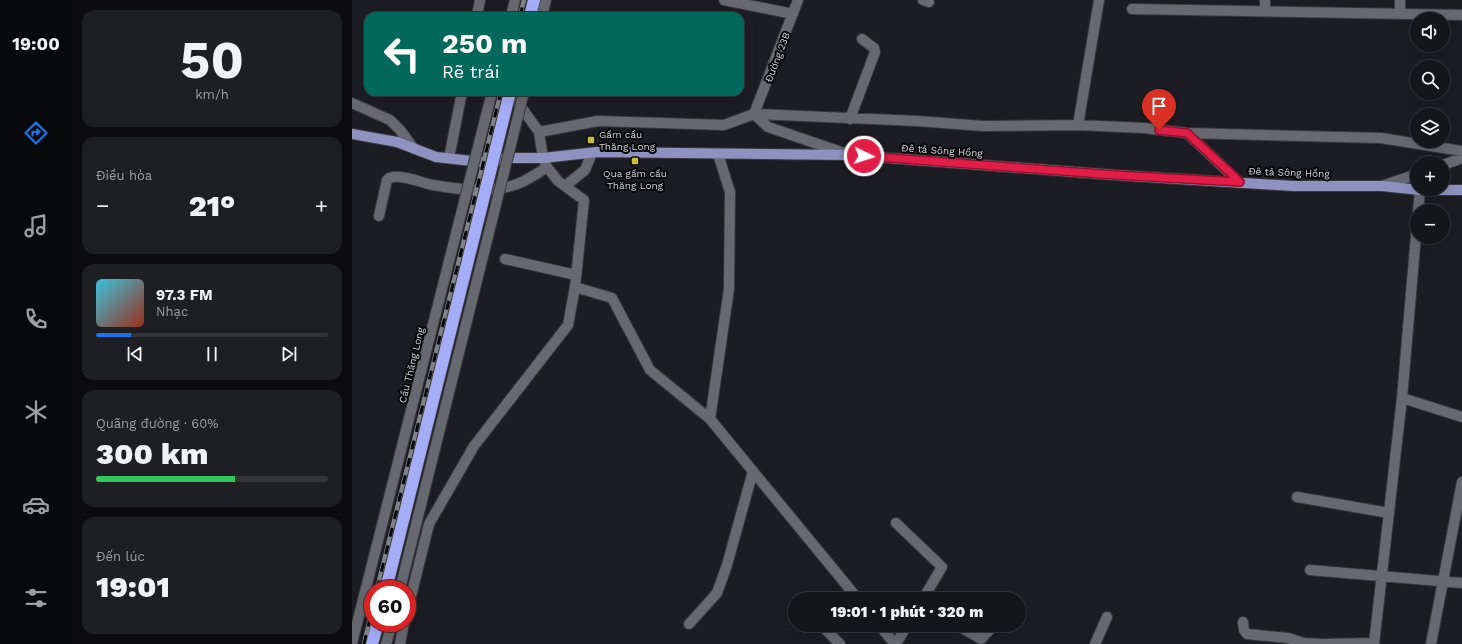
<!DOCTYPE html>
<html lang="vi">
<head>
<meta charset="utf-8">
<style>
	:root { --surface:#15161a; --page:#1e1f23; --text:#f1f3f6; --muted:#9d9fa2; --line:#343539; --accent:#1a73e8 }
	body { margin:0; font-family:"Work Sans",sans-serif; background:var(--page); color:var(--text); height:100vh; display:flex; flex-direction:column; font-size:15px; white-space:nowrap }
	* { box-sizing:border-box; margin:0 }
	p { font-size:13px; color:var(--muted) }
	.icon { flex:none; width:22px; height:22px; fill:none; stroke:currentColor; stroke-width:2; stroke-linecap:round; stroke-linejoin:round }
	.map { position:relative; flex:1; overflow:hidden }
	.drawer { display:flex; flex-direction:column; gap:10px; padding:10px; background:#0c0c0e; width:280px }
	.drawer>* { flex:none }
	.banner { position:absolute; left:12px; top:12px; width:380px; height:84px; border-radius:12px; box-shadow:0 4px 16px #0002,0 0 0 1px var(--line); background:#00695c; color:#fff; overflow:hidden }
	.buttons { position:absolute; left:1058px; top:12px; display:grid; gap:8px }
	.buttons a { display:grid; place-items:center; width:40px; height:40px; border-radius:50%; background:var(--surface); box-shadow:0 4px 16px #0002,0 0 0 1px var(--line); font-size:20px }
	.speed { position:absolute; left:12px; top:580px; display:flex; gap:8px; font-size:20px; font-weight:700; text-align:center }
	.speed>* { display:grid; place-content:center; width:52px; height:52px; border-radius:50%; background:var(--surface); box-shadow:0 4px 16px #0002,0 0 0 1px var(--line); line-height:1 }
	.speed .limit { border:6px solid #d22; background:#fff; color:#111 }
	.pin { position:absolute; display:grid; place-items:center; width:34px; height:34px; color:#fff; margin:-41px -17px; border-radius:50% 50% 50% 0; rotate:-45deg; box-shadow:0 0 4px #0007 }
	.pin .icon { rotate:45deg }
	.me { position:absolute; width:44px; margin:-22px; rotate:94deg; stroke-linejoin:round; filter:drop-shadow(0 0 3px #0008) }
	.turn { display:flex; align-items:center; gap:14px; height:84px; padding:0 12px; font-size:18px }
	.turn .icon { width:52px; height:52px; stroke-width:2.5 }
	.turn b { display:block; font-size:28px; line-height:34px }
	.big { font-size:30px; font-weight:800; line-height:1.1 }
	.drawer .widget { flex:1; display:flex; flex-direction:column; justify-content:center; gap:6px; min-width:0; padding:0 14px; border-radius:12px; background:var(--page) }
	.drawer .dial { align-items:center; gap:0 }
	.dial b { font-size:52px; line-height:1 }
	.song { display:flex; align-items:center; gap:12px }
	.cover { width:48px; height:48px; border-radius:6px; background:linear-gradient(135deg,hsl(190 70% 55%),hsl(10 70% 35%)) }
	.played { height:4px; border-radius:2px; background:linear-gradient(90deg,var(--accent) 15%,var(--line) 15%) }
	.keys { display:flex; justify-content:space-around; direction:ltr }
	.heat { display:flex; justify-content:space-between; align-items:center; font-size:22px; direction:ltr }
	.charge { height:6px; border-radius:3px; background:linear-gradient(90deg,#34c759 60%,var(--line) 0) }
	.trip { position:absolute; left:436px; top:592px; width:238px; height:40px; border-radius:20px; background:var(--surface); box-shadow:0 4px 16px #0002,0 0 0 1px var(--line); font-weight:800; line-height:40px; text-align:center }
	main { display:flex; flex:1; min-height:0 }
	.menu { display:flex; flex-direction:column; width:72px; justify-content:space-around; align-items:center; background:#08090a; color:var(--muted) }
	.menu .icon { width:28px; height:28px }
	.menu .on { color:var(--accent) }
	.menu b { font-size:18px; color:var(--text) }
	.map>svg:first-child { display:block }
</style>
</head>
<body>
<main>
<nav class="menu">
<b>19:00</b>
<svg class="icon on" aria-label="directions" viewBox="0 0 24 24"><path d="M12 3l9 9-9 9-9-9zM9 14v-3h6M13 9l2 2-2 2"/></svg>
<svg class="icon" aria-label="music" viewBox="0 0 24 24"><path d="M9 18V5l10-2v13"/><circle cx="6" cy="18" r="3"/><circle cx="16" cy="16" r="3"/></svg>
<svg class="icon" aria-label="phone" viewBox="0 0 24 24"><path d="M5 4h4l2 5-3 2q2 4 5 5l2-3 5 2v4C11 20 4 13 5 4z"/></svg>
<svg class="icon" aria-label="climate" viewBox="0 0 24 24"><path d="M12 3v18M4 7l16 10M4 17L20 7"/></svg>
<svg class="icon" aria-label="car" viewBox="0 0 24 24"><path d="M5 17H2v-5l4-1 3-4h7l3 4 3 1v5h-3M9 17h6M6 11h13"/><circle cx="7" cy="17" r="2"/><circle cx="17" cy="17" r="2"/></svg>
<svg class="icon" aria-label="filters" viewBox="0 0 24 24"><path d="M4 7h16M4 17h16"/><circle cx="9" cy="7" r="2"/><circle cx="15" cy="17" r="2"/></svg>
</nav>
<section class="drawer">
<div class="widget dial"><b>50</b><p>km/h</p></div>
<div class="widget"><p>Điều hòa</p>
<div class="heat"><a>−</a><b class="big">21°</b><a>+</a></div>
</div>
<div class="widget">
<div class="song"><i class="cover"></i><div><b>97.3 FM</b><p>Nhạc</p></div></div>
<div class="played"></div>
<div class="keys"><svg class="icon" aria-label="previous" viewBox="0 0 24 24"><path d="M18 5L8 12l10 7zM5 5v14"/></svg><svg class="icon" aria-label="pause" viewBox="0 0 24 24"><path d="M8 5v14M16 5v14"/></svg><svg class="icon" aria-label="next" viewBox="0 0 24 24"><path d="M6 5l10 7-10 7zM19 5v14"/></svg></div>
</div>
<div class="widget"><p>Quãng đường · 60%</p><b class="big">300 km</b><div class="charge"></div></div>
<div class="widget"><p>Đến lúc</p><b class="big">19:01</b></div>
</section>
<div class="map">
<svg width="1110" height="644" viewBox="0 0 1110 644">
	<rect width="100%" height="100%" fill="#1c1d22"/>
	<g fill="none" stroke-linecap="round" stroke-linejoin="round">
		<g stroke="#38393d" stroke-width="12">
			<path id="street" d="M372 0 441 14
				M571 0 577 2
				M1048 0V14
				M780 9 1110 15
				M913 11V0
				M125 16 128 0
				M0 103 38 120 49 131 62 149
				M402 114 446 0
				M402 114 416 127 495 154
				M498 119 523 52 522 48 510 39
				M726 125 747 0
				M187 132 246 121 372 125 402 114 565 121 631 126 726 125 792 128 835 133 1029 138 1110 151
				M835 133 888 183
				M97 158 110 92
				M1091 165 1110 158
				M213 186 233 170 240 153
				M1030 186 1065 174
				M1066 211 1068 190
				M27 216 35 180C43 171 69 183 81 185 108 190 147 194 172 181 180 177 188 172 195 167
				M153 259 224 275
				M223 287 260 298 298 370 358 419 506 599
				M1050 398 1110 417
				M358 419 377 289 378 192 366 154
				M945 497 1037 513
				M544 523 590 567 571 599
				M958 570 1110 583
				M55 612 77 524 122 446 216 325 223 287 232 200 206 181 195 167 191 158 187 132 164 100V92
				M891 622 892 630 895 634 936 638 952 643 969 644
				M337 624 365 593 375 565 401 471
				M469 625 488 644
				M527 625 543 644
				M605 625 629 639 642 625
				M48 644 52 623
				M544 644 555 625
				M743 644 755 617
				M972 644 1022 643
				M1022 644 1050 398 1065 224
				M1079 644 1110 482"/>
		</g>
		<g stroke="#38393d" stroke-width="12">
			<path id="secondary" d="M159 16 163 0
				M190 16 194 0
				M34 644 40 623"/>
		</g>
		<g stroke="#38393d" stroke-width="12">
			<path id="primary" d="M0 134 45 142 84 157 138 163 153 158H191L245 152 497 155 763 175 941 186H1030L1068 190H1110"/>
		</g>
		<g stroke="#38393d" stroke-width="14">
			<path id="highway" d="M178 16 182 0
				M20 644 26 623"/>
		</g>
		<use href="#street" stroke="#686970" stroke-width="10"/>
		<use href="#secondary" stroke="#686970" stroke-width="10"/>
		<use href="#primary" stroke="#8d92c1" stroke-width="10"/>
		<use href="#highway" stroke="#a6adf7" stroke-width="12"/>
		<g stroke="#828388" stroke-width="4.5">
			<path id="rail" d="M168 16 172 0
				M25 589 149 92
				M12 644 21 606"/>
		</g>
		<use href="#rail" stroke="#07080a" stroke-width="3" stroke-dasharray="9" stroke-linecap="butt"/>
		<g stroke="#38393d" stroke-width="12" stroke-linecap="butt">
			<path id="secondary-bridge" d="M48 589 172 92
				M0 643 140 92"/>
		</g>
		<g stroke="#38393d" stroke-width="14" stroke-linecap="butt">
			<path id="highway-bridge" d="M34 589 158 92"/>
		</g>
		<use href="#secondary-bridge" stroke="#686970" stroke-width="10"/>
		<use href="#highway-bridge" stroke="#a6adf7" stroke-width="12"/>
	</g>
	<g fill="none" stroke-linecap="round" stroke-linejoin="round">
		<g stroke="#92132f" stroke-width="10">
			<path id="route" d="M512 156 763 175 888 182 835 133 807 130"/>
		</g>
		<use href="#route" stroke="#e11d48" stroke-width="7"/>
	</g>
	<g fill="#c9bb3b" stroke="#07080a" stroke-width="1.5">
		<rect x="235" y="136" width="8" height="8" rx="2"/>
		<rect x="279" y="157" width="8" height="8" rx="2"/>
	</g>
	<g text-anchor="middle" stroke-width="4" stroke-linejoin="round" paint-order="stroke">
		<g font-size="10" fill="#d5d6da" stroke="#07080a">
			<text transform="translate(425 57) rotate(-69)" y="4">Đường 23B</text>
			<text transform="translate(590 150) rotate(4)" y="4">Đê tả Sông Hồng</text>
			<text transform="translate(937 172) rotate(2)" y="4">Đê tả Sông Hồng</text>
			<text transform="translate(59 365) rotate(-76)" y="4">Cầu Thăng Long</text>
		</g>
		<g font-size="10" fill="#d5d6da" stroke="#07080a" text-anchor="start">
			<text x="247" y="138">Gầm cầu<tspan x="247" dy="12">Thăng Long</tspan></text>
			<text x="283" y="177" text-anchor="middle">Qua gầm cầu<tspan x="283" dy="12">Thăng Long</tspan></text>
		</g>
	</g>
</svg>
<div class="buttons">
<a><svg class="icon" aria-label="sound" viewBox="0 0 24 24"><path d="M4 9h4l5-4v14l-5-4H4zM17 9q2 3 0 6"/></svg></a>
<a><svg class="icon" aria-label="search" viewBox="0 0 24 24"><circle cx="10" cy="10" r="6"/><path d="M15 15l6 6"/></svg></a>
<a><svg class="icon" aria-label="layers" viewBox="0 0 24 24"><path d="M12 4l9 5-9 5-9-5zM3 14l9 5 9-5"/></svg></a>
<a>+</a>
<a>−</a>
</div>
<div class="speed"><div class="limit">60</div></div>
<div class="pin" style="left:807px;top:130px;background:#d93025"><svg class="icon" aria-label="arrive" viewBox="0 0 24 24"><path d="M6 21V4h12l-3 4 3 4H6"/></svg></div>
<svg class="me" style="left:512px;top:156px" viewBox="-20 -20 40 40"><circle r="17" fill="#e11d48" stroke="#fff" stroke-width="3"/><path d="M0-11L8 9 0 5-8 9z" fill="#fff"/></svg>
<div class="trip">19:01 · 1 phút · 320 m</div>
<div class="banner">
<div class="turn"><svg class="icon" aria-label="left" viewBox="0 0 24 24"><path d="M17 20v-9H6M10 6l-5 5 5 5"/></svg><div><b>250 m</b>Rẽ trái</div></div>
</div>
</div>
</main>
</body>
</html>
